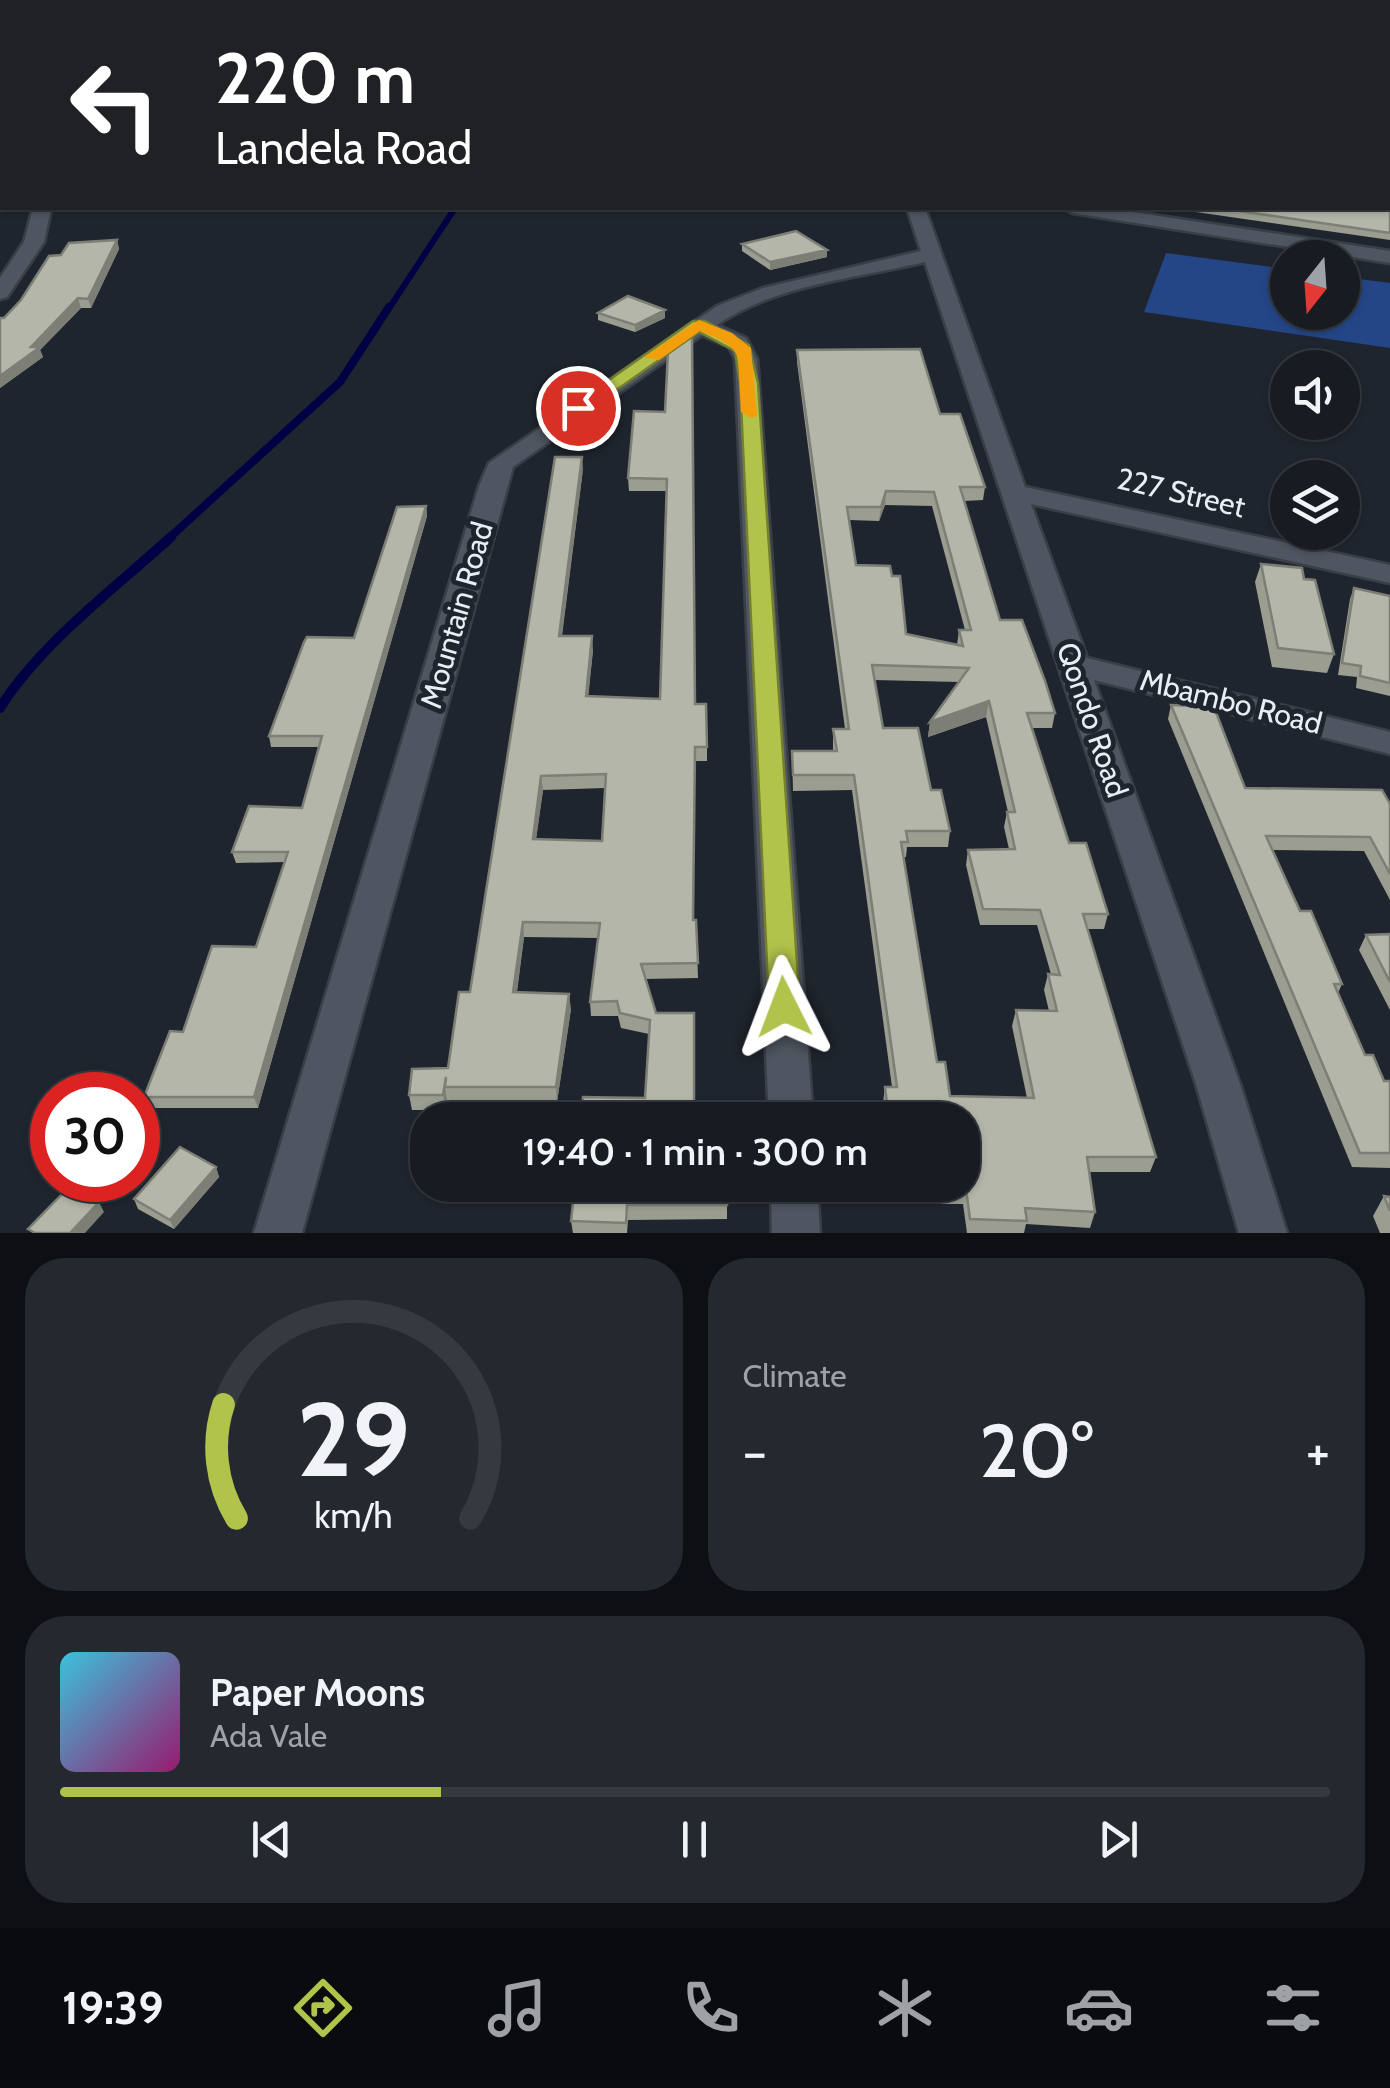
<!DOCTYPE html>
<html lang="en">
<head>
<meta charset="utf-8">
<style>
	:root { --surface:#171c22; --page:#24292f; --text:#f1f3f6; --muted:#9ea1a5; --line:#363a40; --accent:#b2c34c }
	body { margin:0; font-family:Cabin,sans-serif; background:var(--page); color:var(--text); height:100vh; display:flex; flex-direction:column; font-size:38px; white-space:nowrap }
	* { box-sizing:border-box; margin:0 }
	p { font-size:32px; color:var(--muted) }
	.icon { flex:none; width:55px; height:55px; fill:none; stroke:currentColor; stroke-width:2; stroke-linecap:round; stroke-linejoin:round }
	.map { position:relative; height:1233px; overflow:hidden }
	.sheet { display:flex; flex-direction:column; gap:25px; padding:25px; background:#0d0f13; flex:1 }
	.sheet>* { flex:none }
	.banner { position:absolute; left:0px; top:0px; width:1390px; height:210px; box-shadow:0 2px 8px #0004,0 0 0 2px var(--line); background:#202124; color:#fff; overflow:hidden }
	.needle { width:65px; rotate:197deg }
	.controls { position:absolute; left:1270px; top:240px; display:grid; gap:20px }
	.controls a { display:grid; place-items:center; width:90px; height:90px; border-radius:50%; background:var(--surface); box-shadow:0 2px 8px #0004,0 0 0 2px var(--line); font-size:50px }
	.speed { position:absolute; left:30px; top:1072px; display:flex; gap:20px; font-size:50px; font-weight:700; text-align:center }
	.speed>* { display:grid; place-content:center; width:130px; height:130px; border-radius:50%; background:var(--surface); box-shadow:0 2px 8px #0004,0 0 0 2px var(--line); line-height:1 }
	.speed .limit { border:15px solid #d22; background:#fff; color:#111 }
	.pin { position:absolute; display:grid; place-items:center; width:85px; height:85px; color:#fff; margin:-42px; border:5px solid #fff; border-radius:50%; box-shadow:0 2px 10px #0007 }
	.me { position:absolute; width:110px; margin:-55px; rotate:357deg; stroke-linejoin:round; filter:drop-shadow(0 0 8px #0008) }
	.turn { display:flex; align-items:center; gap:35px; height:210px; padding:0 50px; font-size:45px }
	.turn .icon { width:130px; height:130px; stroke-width:2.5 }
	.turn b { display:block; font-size:70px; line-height:85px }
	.big { font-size:75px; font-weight:600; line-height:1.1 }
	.sheet .card { flex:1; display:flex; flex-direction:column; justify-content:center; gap:15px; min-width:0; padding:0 35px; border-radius:40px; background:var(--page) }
	.sheet .dial { align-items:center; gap:0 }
	.dial svg { height:260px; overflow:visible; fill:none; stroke:var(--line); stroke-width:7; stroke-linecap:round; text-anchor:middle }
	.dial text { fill:var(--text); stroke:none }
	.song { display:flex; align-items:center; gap:30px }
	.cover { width:120px; height:120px; border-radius:15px; background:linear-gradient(135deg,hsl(190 70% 55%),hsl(320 70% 35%)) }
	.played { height:10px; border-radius:5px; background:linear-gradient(90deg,var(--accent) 30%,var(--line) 30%) }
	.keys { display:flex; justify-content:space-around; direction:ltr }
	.heat { display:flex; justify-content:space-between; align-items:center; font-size:55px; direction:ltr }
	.sheet .tiles { flex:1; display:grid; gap:25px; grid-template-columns:1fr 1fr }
	.card:last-child { grid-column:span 2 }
	.trip { position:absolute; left:410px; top:1102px; width:570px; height:100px; border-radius:40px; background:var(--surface); box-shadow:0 2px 8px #0004,0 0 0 2px var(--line); font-weight:600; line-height:100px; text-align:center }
	.dock { display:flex; height:160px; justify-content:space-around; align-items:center; background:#090b0e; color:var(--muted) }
	.dock .icon { width:70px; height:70px }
	.dock .current { color:var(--accent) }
	.dock b { font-size:45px; color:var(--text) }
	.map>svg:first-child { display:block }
</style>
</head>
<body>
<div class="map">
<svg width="1390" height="1233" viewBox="0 0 1390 1233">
	<rect width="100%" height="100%" fill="#1f252e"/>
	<path fill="#244686" d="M1166 253 1287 269 1288 312H1342L1343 277 1390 283V348L1144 312Z"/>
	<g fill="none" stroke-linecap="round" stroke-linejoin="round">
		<path stroke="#000045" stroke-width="5" d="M655 2 664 0"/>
		<path stroke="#000045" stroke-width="6" d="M388 310 455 208"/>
		<path stroke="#000045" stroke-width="8" d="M168 539 340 382 389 307"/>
		<path stroke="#000045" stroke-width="10" d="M0 708C40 644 115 588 171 537"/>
		<g stroke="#3a3f47" stroke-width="5">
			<path id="minor" d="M819 0H833L834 2H821Z
				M1201 0H1241L1242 2H1203Z
				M1388 20H1390V28H1388Z
				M0 133 2 134V144L0 143Z
				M1388 138 1390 139V149L1388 148Z
				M1388 190H1390V200H1388Z
				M33 208H51L44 242 7 297 0 299V278L24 242Z
				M907 208H925L1025 487 1390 565V583L1031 504 1087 658 1390 732V754L1094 680 1240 1084 1287 1233H1239L1196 1084 925 262C857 278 774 285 717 325L746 338 757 359 813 1120H769L735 359 729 347 702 335 513 467 302 1233H254L479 486 489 463 717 306 763 288 921 251Z
				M1064 208H1106L1390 251V263L1073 213Z
				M771 1185H817L820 1233H772Z"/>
		</g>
		<use href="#minor" fill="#4f5661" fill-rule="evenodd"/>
	</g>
	<path fill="#9a9d90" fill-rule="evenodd" d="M1390 205V240L1168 208H1388Z
		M117 240 119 249 91 308H81L40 350 43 357 0 388V318H4L21 300 61 255Z
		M742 244 827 250V257L770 270 742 251Z
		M665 310V318L635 332 598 320V313Z
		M797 350 940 414 985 487 983 500 964 501 1000 620 1055 713 1052 728H1032L1069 843 1108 914 1104 929H1088L1156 1157 1150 1172H1089L1095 1212 1090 1228 1026 1224 1024 1233H967L963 1204H895L893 1185H962V1120H885L883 1103 885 1087H892L852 790 793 791 792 751H833V729H845L797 362ZM885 505 932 506 965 630H959L957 645 906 634 856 565 849 520 879 521ZM874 680 959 682 930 722 928 737 986 717 1008 812H1007L1004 827 1009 849 968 850 966 865 980 925H1037L1051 974H1048L1044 990 1049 1011 1016 1010 1012 1026 1027 1098 950 1096 937 1062 904 857H906L907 847H948L950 831 931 790 883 728Z
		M665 412 695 704 707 747V761H695L693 920H696L698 978 645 979 656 1013 645 1098 649 1034 621 1028 618 1016H591L590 1002 598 938 524 937 517 992 571 1009 557 1102 447 1101 446 1110H412L409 1095 448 1068 470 992 583 469 562 636 593 650 588 696 660 699 667 491H629L628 478ZM605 788 602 841 536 839 543 790Z
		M426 506 427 516 258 1108H149L144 1097 183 1032 256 947 285 862 236 863 232 852 302 808 319 747H271L269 736 354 638Z
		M1261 564 1304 579 1334 654 1327 673 1272 667 1255 582Z
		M1354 588 1390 596V696L1356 688 1357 677 1338 675 1350 599Z
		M1171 705 1245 788 1390 804V900L1364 851 1273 850 1300 911 1342 984 1338 993 1365 1055 1384 1081H1390V1168L1352 1167 1168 719Z
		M1390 934V1010L1359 950 1366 935Z
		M216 1167 219 1177 174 1229 138 1209 134 1199Z
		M575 1185 727 1205V1219L628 1220 627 1233H573L571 1221Z
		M1384 1196 1390 1197V1233H1380L1373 1216Z"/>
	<path fill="#7d7f76" d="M255 0H282L273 2H245Z
		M117 240 119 249 91 308 88 299Z
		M827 250V257L770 270V262Z
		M78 298 81 308 40 350 43 357 0 388V376Z
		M665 310V318L635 332V325Z
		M582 457 583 469 560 649 559 636Z
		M886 491 885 505 879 521 881 507Z
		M426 506 427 516 258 1108 254 1097Z
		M592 636 593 650 587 710 586 696Z
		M989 701 986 717 928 737 930 722Z
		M541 776 543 790 534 854 533 839Z
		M523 922 524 937 515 1006 513 992Z
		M569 994 571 1009 557 1102 556 1087Z
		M446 1077 445 1087 447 1101 446 1110 443 1095Z
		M216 1167 219 1177 174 1229 170 1220Z
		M99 1202 104 1212 85 1233H70Z"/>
	<path fill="#b3b6a8" stroke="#7d7f76" stroke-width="2.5" fill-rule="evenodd" d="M0 0H255L245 2H2V16H0Z
		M911 0H1332L1350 2H907Z
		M1388 25H1390V63L1388 64Z
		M0 30H2V60H0Z
		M1388 69 1390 77V119L1388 118Z
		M1388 144H1390V180L1388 188Z
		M1388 205H1390V233L1218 208H1388Z
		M796 231 827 250 770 262 742 244Z
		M117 240 88 299 78 298 31 347H40L0 376V318H4L21 300 49 256 61 255 69 243Z
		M628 296 665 310 635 325 598 313Z
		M692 335 695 704H706L707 747H695L693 920H696L698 963 641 964 656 1013H694V1120H581L583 1097 645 1098 650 1020 620 1013 617 1001 590 1002 600 923 523 922 513 992 569 994 556 1087H445L446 1077 443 1095H409L412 1069 448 1068 459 992H470L555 457H582L559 636H592L586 696 660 699 667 479 628 478 634 411 665 412 668 352ZM606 774 602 841 533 839 541 776Z
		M920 349 940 414H960L985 487H960L1000 620H1022L1045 681 1055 713H1027L1069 843H1086L1108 914H1083L1156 1157H1087L1095 1212 1025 1208 1027 1221 970 1219 966 1189H897V1185H962V1120H889L885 1087H897L854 775H793L792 751H837L833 729H849L797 350ZM886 491 934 492 971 630H959L963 646 906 634 900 576H892L890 566 856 565 847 507H881ZM872 665 969 668 930 722 989 701 1015 812H1007L1015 849 968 850 983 909 1040 910 1060 975 1048 974 1057 1011 1016 1010 1034 1098 950 1096 945 1062H937L901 842H908L906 831H950L941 790H931L918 728H883Z
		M426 506 254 1097H144L170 1031 183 1032 212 946 256 947 288 852H232L249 806 302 808 322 736H269L304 642 307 637 354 638 397 507Z
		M1261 564 1302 568 1304 579 1315 580 1334 654 1278 648Z
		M1354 588 1390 596V683L1360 676 1361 666 1342 663Z
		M1171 705 1214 707 1245 788 1382 790 1390 804V874L1370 837 1266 836 1300 911H1311L1342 984H1334L1365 1055H1373L1384 1081H1390V1153H1360Z
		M1390 934V982L1366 935Z
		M180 1147 216 1167 170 1220 134 1199Z
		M575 1185H726L727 1205H627L626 1223 571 1221Z
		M70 1186 99 1202 70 1233H35L28 1229Z
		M1384 1196 1390 1197V1211Z"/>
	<path fill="#b2c34c" stroke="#747f31" stroke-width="2.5" d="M693 321H705L749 345 758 383 800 1007 795 1016 784 1020 773 1016 769 1007 740 383 735 351 699 332 585 412 578 414 569 408Z"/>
	<path fill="#f59e0b" d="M699 320 732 333 751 348 757 416 751 418 741 412 738 358C733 343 715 337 700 331L659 360 644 357Z"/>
	<g text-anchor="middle" stroke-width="10" stroke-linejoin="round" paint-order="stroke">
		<g font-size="30" fill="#e9edf4" stroke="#1f252e">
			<text transform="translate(1181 493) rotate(13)" y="10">227 Street</text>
			<text transform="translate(457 615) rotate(-74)" y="10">Mountain Road</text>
			<text transform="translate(1231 702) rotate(14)" y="10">Mbambo Road</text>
			<text transform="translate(1092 720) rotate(71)" y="10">Qondo Road</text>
		</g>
	</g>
</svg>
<div class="controls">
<a><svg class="needle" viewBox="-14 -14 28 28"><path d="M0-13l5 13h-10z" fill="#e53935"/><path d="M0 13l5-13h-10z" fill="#9ea1a5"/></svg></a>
<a><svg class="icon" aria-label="sound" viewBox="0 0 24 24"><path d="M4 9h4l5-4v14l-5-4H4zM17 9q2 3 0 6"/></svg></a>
<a><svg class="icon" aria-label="layers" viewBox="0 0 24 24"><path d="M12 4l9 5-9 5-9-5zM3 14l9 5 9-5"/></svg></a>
</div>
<div class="speed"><div class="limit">30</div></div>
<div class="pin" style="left:578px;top:408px;background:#d93025"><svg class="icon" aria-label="arrive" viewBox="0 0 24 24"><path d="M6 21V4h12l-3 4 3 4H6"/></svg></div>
<svg class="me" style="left:784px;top:1007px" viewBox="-20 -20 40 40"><path d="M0-17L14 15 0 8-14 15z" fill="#b2c34c" stroke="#fff" stroke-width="4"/></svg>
<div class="trip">19:40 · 1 min · 300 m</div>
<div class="banner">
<div class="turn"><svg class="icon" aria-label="left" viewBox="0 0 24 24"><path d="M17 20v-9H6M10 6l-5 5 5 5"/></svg><div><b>220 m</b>Landela Road</div></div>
</div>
</div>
<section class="sheet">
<div class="tiles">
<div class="card dial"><svg viewBox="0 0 100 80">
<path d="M14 69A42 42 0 1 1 86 69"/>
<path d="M14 69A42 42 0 0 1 10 34" stroke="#b2c34c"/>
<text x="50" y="56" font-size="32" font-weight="700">29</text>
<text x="50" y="72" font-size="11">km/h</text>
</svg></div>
<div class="card"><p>Climate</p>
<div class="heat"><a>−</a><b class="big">20°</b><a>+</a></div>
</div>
<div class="card">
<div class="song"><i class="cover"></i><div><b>Paper Moons</b><p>Ada Vale</p></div></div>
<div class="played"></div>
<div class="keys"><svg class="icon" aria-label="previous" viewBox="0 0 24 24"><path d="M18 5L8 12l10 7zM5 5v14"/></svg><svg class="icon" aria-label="pause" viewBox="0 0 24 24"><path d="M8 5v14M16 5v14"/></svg><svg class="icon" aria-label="next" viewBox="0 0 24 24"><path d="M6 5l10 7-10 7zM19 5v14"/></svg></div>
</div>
</div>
</section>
<nav class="dock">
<b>19:39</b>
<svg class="icon current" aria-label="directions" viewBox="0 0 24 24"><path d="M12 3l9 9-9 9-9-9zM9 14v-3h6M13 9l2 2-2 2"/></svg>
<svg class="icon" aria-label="music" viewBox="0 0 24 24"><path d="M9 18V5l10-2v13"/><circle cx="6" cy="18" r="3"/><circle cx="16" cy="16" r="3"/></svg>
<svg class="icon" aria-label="phone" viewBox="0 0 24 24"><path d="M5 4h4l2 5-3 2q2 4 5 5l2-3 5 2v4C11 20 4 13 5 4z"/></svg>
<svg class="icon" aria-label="climate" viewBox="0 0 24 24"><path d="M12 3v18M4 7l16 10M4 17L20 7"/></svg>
<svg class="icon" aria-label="car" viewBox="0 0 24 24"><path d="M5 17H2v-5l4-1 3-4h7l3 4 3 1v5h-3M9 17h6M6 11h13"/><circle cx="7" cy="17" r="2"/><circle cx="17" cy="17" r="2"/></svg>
<svg class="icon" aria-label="filters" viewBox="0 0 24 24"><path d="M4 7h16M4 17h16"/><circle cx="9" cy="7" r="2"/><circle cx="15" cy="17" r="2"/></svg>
</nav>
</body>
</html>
